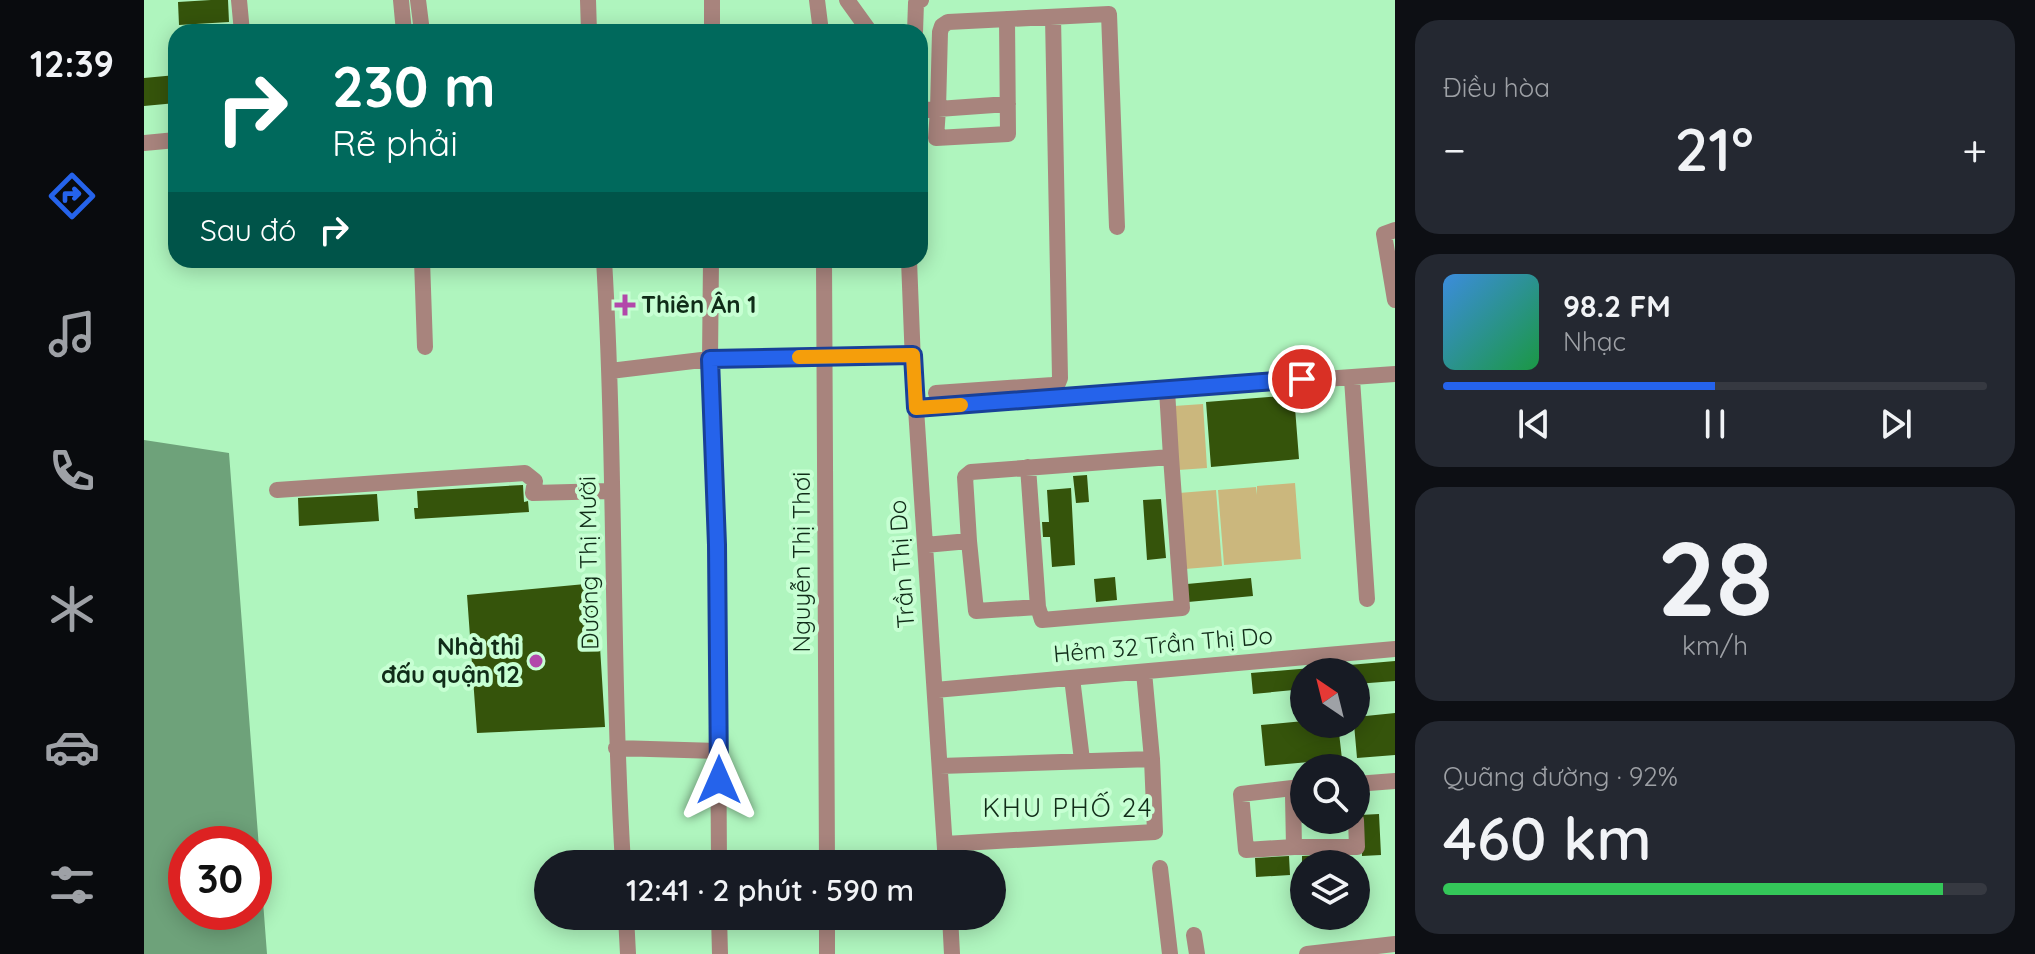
<!DOCTYPE html>
<html lang="vi">
<head>
<meta charset="utf-8">
<style>
	:root { --surface:#171b24; --page:#242831; --text:#f1f3f6; --muted:#9ea1a6; --line:#363941; --accent:#2563eb }
	body { margin:0; font-family:Quicksand,sans-serif; background:var(--page); color:var(--text); height:100vh; display:flex; flex-direction:column; font-size:30px; white-space:nowrap }
	* { box-sizing:border-box; margin:0 }
	p { font-size:26px; color:var(--muted) }
	.icon { flex:none; width:44px; height:44px; fill:none; stroke:currentColor; stroke-width:2; stroke-linecap:round; stroke-linejoin:round }
	.map { position:relative; flex:1; overflow:hidden }
	.side { display:flex; flex-direction:column; gap:20px; padding:20px; background:#0d0f14; width:640px }
	.side>* { flex:none }
	.guide { position:absolute; left:24px; top:24px; width:760px; height:244px; border-radius:24px; box-shadow:0 4px 20px #0003; background:#00695c; color:#fff; overflow:hidden }
	.needle { width:52px; rotate:325deg }
	.fabs { position:absolute; left:1146px; top:658px; display:grid; gap:16px }
	.fabs a { display:grid; place-items:center; width:80px; height:80px; border-radius:50%; background:var(--surface); box-shadow:0 4px 20px #0003; font-size:40px }
	.speed { position:absolute; left:24px; top:826px; display:flex; gap:16px; font-size:40px; font-weight:700; text-align:center }
	.speed>* { display:grid; place-content:center; width:104px; height:104px; border-radius:50%; background:var(--surface); box-shadow:0 4px 20px #0003; line-height:1 }
	.speed .limit { border:12px solid #d22; background:#fff; color:#111 }
	.pin { position:absolute; display:grid; place-items:center; width:68px; height:68px; color:#fff; margin:-34px; border:4px solid #fff; border-radius:50%; box-shadow:0 2px 8px #0007 }
	.me { position:absolute; width:88px; margin:-44px; rotate:0deg; stroke-linejoin:round; filter:drop-shadow(0 0 6px #0008) }
	.turn { display:flex; align-items:center; gap:28px; height:168px; padding:0 32px; font-size:36px }
	.turn .icon { width:104px; height:104px; stroke-width:2.5 }
	.turn b { display:block; font-size:56px; line-height:68px }
	.then { display:flex; align-items:center; height:76px; padding:0 32px; background:#0003; gap:16px; font-size:30px }
	.big { font-size:60px; font-weight:600; line-height:1.1 }
	.side .tile { flex:1; display:flex; flex-direction:column; justify-content:center; gap:12px; min-width:0; padding:0 28px; border-radius:24px; background:var(--page) }
	.side .dial { align-items:center; gap:0 }
	.dial b { font-size:104px; line-height:1 }
	.song { display:flex; align-items:center; gap:24px }
	.cover { width:96px; height:96px; border-radius:12px; background:linear-gradient(135deg,hsl(210 70% 55%),hsl(140 70% 35%)) }
	.played { height:8px; border-radius:4px; background:linear-gradient(90deg,var(--accent) 50%,var(--line) 50%) }
	.keys { display:flex; justify-content:space-around; direction:ltr }
	.heat { display:flex; justify-content:space-between; align-items:center; font-size:44px; direction:ltr }
	.charge { height:12px; border-radius:6px; background:linear-gradient(90deg,#34c759 92%,var(--line) 0) }
	.trip { position:absolute; left:390px; top:850px; width:472px; height:80px; border-radius:40px; background:var(--surface); box-shadow:0 4px 20px #0003; font-weight:600; line-height:80px; text-align:center }
	main { display:flex; flex:1; min-height:0 }
	.tab-bar { display:flex; flex-direction:column; width:144px; justify-content:space-around; align-items:center; background:#090b0e; color:var(--muted) }
	.tab-bar .icon { width:56px; height:56px }
	.tab-bar .selected { color:var(--accent) }
	.tab-bar b { font-size:36px; color:var(--text) }
	.map>svg:first-child { display:block }
</style>
</head>
<body>
<main>
<nav class="tab-bar">
<b>12:39</b>
<svg class="icon selected" aria-label="directions" viewBox="0 0 24 24"><path d="M12 3l9 9-9 9-9-9zM9 14v-3h6M13 9l2 2-2 2"/></svg>
<svg class="icon" aria-label="music" viewBox="0 0 24 24"><path d="M9 18V5l10-2v13"/><circle cx="6" cy="18" r="3"/><circle cx="16" cy="16" r="3"/></svg>
<svg class="icon" aria-label="phone" viewBox="0 0 24 24"><path d="M5 4h4l2 5-3 2q2 4 5 5l2-3 5 2v4C11 20 4 13 5 4z"/></svg>
<svg class="icon" aria-label="climate" viewBox="0 0 24 24"><path d="M12 3v18M4 7l16 10M4 17L20 7"/></svg>
<svg class="icon" aria-label="car" viewBox="0 0 24 24"><path d="M5 17H2v-5l4-1 3-4h7l3 4 3 1v5h-3M9 17h6M6 11h13"/><circle cx="7" cy="17" r="2"/><circle cx="17" cy="17" r="2"/></svg>
<svg class="icon" aria-label="filters" viewBox="0 0 24 24"><path d="M4 7h16M4 17h16"/><circle cx="9" cy="7" r="2"/><circle cx="15" cy="17" r="2"/></svg>
</nav>
<div class="map">
<svg width="1251" height="954" viewBox="0 0 1251 954">
	<rect width="100%" height="100%" fill="#aff5be"/>
	<path fill="#cbb77d" d="M1059 404 1063 468 1034 470 1030 406Z
		M1151 483 1157 559 1080 565 1074 490 1112 487 1113 495V486Z
		M1072 490 1078 566 1041 569 1035 493Z"/>
	<path fill="#6ea27a" fill-rule="evenodd" d="M0 440 85 453 123 954H0ZM42 844H110V912H42Z"/>
	<path fill="#35540b" d="M67 0H84L85 22 35 25 34 2Z
		M32 75V103L0 106V78Z
		M1150 395 1155 459 1067 467 1062 402Z
		M943 475 945 502 932 503 929 476Z
		M379 485 380 502 384 501 385 512 271 519 270 508H274L273 491Z
		M927 488 931 565 908 567 906 537H899L898 522H905L903 490Z
		M233 494 235 521 155 526 154 498Z
		M1017 499 1022 558 1003 560 999 500Z
		M971 577 973 600 952 602 950 579Z
		M1107 578 1109 596 1044 602 1043 584Z
		M452 583 461 727 333 733 323 595Z
		M1251 661V681L1212 684V672H1205V665Z
		M1192 666 1193 672H1160V689L1109 694 1107 673Z
		M1251 713V755L1213 758 1210 724 1212 717Z
		M1160 721V724H1194L1198 759 1121 766 1117 725Z
		M1235 814 1237 855 1218 856 1216 815Z
		M1198 854V864H1158V856Z
		M1145 856 1146 875 1112 877 1111 858Z"/>
	<g fill="none" stroke-linecap="round" stroke-linejoin="round">
		<path stroke="#a8847d" stroke-width="16" d="M95 0 98 32
			M257 0 260 32
			M274 0 278 32
			M444 0 445 32
			M568 0V32
			M673 0 677 32
			M703 0 726 32
			M863 19 864 134 792 138 794 109 864 104
			M771 32 772 3 777 0
			M776 110 794 109 796 32 798 26 804 22 965 14 973 227
			M0 143 32 140
			M1251 230 1240 234 1251 300
			M278 260 281 347
			M460 260C472 461 467 663 479 864
			M567 260 566 359 573 545 575 864
			M680 260 683 864
			M765 260 769 363 802 864
			M466 371 566 359 769 355
			M1208 379 1223 599
			M792 393 909 385 914 383 916 378 909 17
			M772 408 1251 374
			M133 490 381 473 391 481 389 493 466 491
			M825 541 832 611 894 607 884 467
			M781 545 825 541 821 477 827 472 1027 457 1023 390
			M894 607 898 620 1038 608 1027 457
			M1000 672 1008 759
			M928 678 938 760
			M791 690 1251 649
			M472 748 574 751
			M796 766 1008 759 1011 832 801 844
			M1212 784 1251 781
			M1157 787 1097 794 1102 850 1150 847 1149 795 1160 787
			M1150 847H1213L1212 820
			M1016 868 1026 954
			M482 916 484 954
			M575 916 576 954
			M683 916V954
			M806 916 808 954
			M1050 935 1053 954
			M1163 954 1251 944"/>
	</g>
	<g fill="none" stroke-linecap="round" stroke-linejoin="round">
		<g stroke="#184099" stroke-width="20">
			<path id="route" d="M575 780 573 545 566 359 769 355 772 408 1158 379"/>
		</g>
		<use href="#route" stroke="#2563eb" stroke-width="14"/>
		<path stroke="#f59e0b" stroke-width="14" d="M655 357 769 355 772 408 817 405"/>
	</g>
	<g fill="#b248aa" stroke="#c7ffd3" stroke-width="3">
		<path d="M477 293h8v8h8v8h-8v8h-8v-8h-8v-8h8z"/>
		<circle cx="392" cy="661" r="8"/>
	</g>
	<g text-anchor="middle" stroke-width="8" stroke-linejoin="round" paint-order="stroke">
		<g font-size="24" font-weight="bold" fill="#102c18" stroke="#c7ffd3" text-anchor="start">
			<text x="497" y="313">Thiên Ân 1</text>
			<text x="376" y="655" text-anchor="end">Nhà thi<tspan x="376" dy="28">đấu quận 12</tspan></text>
		</g>
		<g font-size="24" fill="#102c18" stroke="#c7ffd3">
			<text transform="translate(658 562) rotate(-90)" y="8">Nguyễn Thị Thơi</text>
			<text transform="translate(445 563) rotate(-91)" y="8">Dương Thị Mười</text>
			<text transform="translate(758 564) rotate(-94)" y="8">Trần Thị Do</text>
			<text transform="translate(1019 645) rotate(-5)" y="8">Hẻm 32 Trần Thị Do</text>
		</g>
		<g font-size="26" letter-spacing="2" fill="#102c18" stroke="#c7ffd3">
			<text x="924" y="817">KHU PHỐ 24</text>
		</g>
	</g>
</svg>
<div class="fabs">
<a><svg class="needle" viewBox="-14 -14 28 28"><path d="M0-13l5 13h-10z" fill="#e53935"/><path d="M0 13l5-13h-10z" fill="#9ea1a6"/></svg></a>
<a><svg class="icon" aria-label="search" viewBox="0 0 24 24"><circle cx="10" cy="10" r="6"/><path d="M15 15l6 6"/></svg></a>
<a><svg class="icon" aria-label="layers" viewBox="0 0 24 24"><path d="M12 4l9 5-9 5-9-5zM3 14l9 5 9-5"/></svg></a>
</div>
<div class="speed"><div class="limit">30</div></div>
<div class="pin" style="left:1158px;top:379px;background:#d93025"><svg class="icon" aria-label="arrive" viewBox="0 0 24 24"><path d="M6 21V4h12l-3 4 3 4H6"/></svg></div>
<svg class="me" style="left:575px;top:780px" viewBox="-20 -20 40 40"><path d="M0-17L14 15 0 8-14 15z" fill="#2563eb" stroke="#fff" stroke-width="4"/></svg>
<div class="trip">12:41 · 2 phút · 590 m</div>
<div class="guide">
<div class="turn"><svg class="icon" aria-label="right" viewBox="0 0 24 24"><path d="M7 20v-9h11M14 6l5 5-5 5"/></svg><div><b>230 m</b>Rẽ phải</div></div>
<div class="then">Sau đó<svg class="icon" aria-label="right" viewBox="0 0 24 24"><path d="M7 20v-9h11M14 6l5 5-5 5"/></svg></div>
</div>
</div>
<section class="side">
<div class="tile"><p>Điều hòa</p>
<div class="heat"><a>−</a><b class="big">21°</b><a>+</a></div>
</div>
<div class="tile">
<div class="song"><i class="cover"></i><div><b>98.2 FM</b><p>Nhạc</p></div></div>
<div class="played"></div>
<div class="keys"><svg class="icon" aria-label="previous" viewBox="0 0 24 24"><path d="M18 5L8 12l10 7zM5 5v14"/></svg><svg class="icon" aria-label="pause" viewBox="0 0 24 24"><path d="M8 5v14M16 5v14"/></svg><svg class="icon" aria-label="next" viewBox="0 0 24 24"><path d="M6 5l10 7-10 7zM19 5v14"/></svg></div>
</div>
<div class="tile dial"><b>28</b><p>km/h</p></div>
<div class="tile"><p>Quãng đường · 92%</p><b class="big">460 km</b><div class="charge"></div></div>
</section>
</main>
</body>
</html>
